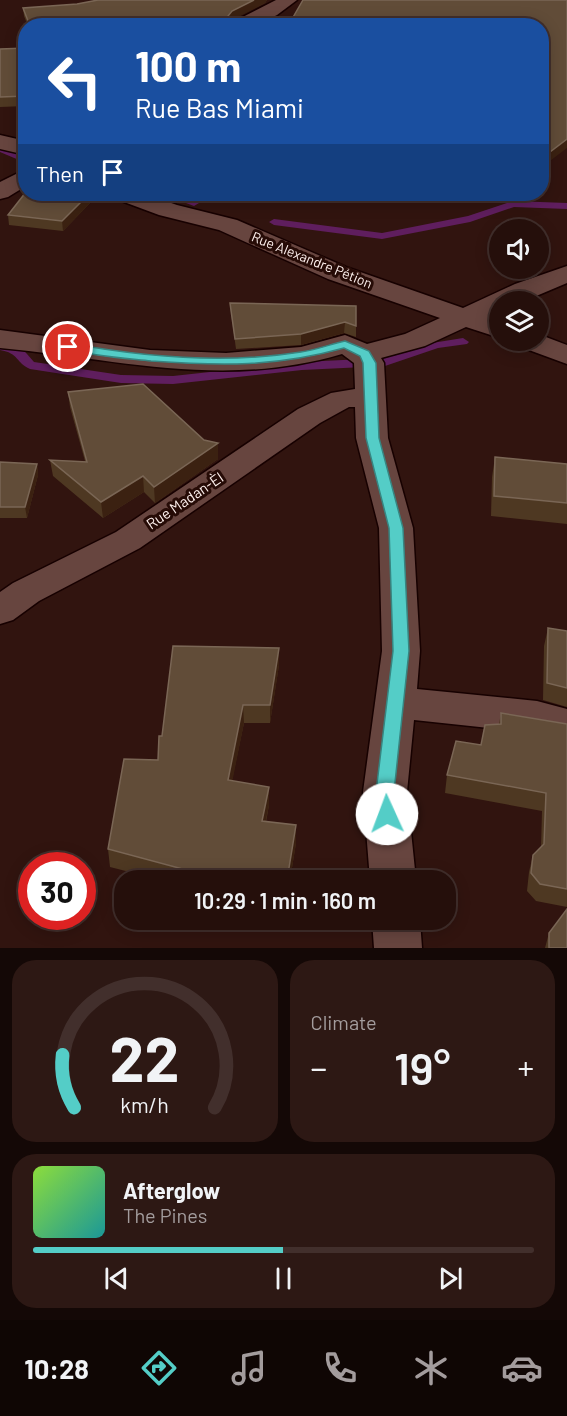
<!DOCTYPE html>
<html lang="en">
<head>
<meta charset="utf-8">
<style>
	:root { --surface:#250f0b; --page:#2d1814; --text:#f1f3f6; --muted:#a39c9d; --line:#422f2c; --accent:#54cdc7 }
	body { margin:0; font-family:Barlow,sans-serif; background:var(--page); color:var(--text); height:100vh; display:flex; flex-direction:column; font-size:22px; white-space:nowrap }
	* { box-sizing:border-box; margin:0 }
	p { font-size:20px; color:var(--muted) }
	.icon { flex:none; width:33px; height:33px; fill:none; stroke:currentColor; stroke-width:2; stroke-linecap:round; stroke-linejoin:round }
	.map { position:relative; height:948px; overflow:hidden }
	.drawer { display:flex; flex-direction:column; gap:12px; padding:12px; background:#140806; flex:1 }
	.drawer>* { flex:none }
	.banner { position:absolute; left:18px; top:18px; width:531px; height:183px; border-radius:24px; box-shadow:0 3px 15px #0003,0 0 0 2px var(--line); background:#1a4fa0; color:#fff; overflow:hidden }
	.tools { position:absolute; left:489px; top:219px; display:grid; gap:12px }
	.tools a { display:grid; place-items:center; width:60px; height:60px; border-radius:50%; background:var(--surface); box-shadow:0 3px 15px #0003,0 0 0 2px var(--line); font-size:30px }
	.speed { position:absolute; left:18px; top:852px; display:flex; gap:12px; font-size:30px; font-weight:700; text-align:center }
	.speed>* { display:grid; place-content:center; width:78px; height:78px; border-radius:50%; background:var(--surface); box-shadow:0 3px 15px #0003,0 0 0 2px var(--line); line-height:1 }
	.speed .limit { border:9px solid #d22; background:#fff; color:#111 }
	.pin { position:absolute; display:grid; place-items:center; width:51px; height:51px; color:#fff; margin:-26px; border:3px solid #fff; border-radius:50%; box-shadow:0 2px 6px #0007 }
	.me { position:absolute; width:66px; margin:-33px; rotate:358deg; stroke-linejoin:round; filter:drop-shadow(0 0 4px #0008) }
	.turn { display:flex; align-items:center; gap:21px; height:126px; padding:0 18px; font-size:27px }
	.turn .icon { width:78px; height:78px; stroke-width:2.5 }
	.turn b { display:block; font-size:42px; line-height:51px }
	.then { display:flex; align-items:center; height:57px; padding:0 18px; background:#0003; gap:12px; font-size:22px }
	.big { font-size:45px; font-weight:600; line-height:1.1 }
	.drawer .widget { flex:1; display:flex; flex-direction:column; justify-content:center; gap:9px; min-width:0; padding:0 21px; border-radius:24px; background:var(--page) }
	.drawer .dial { align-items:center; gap:0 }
	.dial svg { height:156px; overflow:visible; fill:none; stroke:var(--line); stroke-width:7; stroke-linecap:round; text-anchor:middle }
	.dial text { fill:var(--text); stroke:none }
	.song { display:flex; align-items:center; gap:18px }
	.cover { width:72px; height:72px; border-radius:9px; background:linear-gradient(135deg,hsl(90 70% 55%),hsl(180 70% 35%)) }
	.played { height:6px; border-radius:3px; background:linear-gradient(90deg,var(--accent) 50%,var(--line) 50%) }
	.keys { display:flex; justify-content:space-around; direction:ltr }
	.heat { display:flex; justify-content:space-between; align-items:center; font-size:33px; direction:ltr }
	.drawer .tiles { flex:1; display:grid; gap:12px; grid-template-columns:1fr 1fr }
	.widget:last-child { grid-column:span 2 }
	.trip { position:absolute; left:114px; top:870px; width:342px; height:60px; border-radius:24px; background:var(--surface); box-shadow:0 3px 15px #0003,0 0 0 2px var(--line); font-weight:600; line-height:60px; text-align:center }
	.tabs { display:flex; height:96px; justify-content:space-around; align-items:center; background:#0f0604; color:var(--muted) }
	.tabs .icon { width:42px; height:42px }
	.tabs .current { color:var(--accent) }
	.tabs b { font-size:27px; color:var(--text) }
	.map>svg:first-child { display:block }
</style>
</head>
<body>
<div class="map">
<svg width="567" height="948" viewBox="0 0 567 948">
	<rect width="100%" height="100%" fill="#31140f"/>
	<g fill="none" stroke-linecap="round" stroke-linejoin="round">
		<path fill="#5f1e5e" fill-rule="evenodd" d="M0 146 10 148 26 156V163L0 152Z
			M162 194H175L199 203 194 206Z
			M513 201 567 203V209L514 207 470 222 382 239 274 225 269 222 274 219 382 233 468 216Z
			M463 338 469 342 467 344 438 348 385 366 302 370 173 384 121 383 30 369C16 363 19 353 0 350V342L20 346 34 362 121 375 173 376 302 362 384 358 432 343Z"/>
		<g stroke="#170100" stroke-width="3">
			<path id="minor" d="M276 0H297L277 15 255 26H230L233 22Z
				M0 135 26 141V155L0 149Z
				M26 169V186L8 197 0 199V182Z
				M112 194H145L177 205 237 220 346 267 463 308 515 284 567 266V283L522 302H500V312L489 317 500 320V338L466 327 425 346 381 358 384 363 388 438 413 528 420 651 417 689 537 701 567 709V741L537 733 414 720 407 792 416 880H370L363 792 382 651 379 528 356 438 355 407H349L320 423 140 548 39 601 13 620 0 624V592L13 583 116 532 298 409 331 393 355 389 354 363 342 354C224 389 118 359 0 348V330L150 350 226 353 301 347 345 335 367 344 405 334 440 318 328 279 219 230 159 215 116 199Z
				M538 334 567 345V364L518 346 514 340H538Z
				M372 920H420L422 948H374Z"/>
		</g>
		<use href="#minor" fill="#67453f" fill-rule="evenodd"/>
	</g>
	<path fill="#4e3822" d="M98 0H267L265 3 233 19H247V26H28L24 16 23 8 77 4Z
		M26 48V106L0 107V49Z
		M26 194H93V200L63 231 9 225 8 215Z
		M492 194H505L502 196Z
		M230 303 356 306V337L344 333 301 345 236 349 231 313Z
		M68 392 218 459 155 503 144 492 103 518 53 476 50 460 85 461 70 407Z
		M495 457 567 464V524L491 516 492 477Z
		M0 462 37 464 38 475 27 518H0Z
		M548 628 567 631V707L543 700 544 646Z
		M279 665 270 723H244L232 780 269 805 266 822 296 825V843L290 880H161L110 867 108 849 158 760 162 736Z
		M501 713 567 724V907L536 901 527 891 529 872 533 855 541 848 542 811 445 793 447 775 481 745 499 724Z
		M549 933 567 948H545Z"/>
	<path fill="#3b2111" d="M254 0H267L265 3 232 20 228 25V16L232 11Z
		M567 139V148L542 167V158Z
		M89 194H93V200L63 231 62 221Z
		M345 322 344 333 301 345V334Z
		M218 443V459L155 503 154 487Z
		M37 464 38 475 27 518 25 507Z
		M143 476 144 492 103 518 101 502Z
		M279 648V665L270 723V705Z
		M243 705 244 723 229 798 228 780Z
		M269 787V805L262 839V821Z
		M296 825V843L290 880H287Z"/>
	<path fill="#614c38" stroke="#7a6655" stroke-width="1.5" d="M98 0H254L232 11 228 16 230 19H247L242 26H30L23 8 77 4Z
		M303 0H567V139L542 158V26H288Z
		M26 48V96L0 97V49Z
		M26 192V194H89L62 221 8 215Z
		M230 303 356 306V326L345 322 301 334 235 339Z
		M143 384 204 440 218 443 154 487 143 476 101 502 50 460 87 462 68 392Z
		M495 457 567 464V503L494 496Z
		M0 462 37 464 25 507H0Z
		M548 628 567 631V688L547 683Z
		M173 646 279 648 270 705H243L228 780 269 787 262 821 296 825 287 880H249L190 871 108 849 124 759 158 760 159 736H162Z
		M501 713 567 724V889L540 884 531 873 533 855 544 844 546 793 447 775 456 741 481 745 485 725 501 724Z
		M567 909V948H549V933Z"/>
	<path fill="#54cdc7" stroke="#378581" stroke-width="1.5" d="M345 341 369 351 376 363 379 438 403 528 409 651 394 792 396 814 393 820 387 822 381 820 376 792 393 651 389 528 366 438 363 363 360 356 344 348C276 367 221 366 151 361 122 358 93 356 64 349L62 347 68 343C143 357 226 364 301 352 316 350 331 344 345 341Z"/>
	<g text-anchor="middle" stroke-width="6" stroke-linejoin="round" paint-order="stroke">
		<g font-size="14" fill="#fef1ee" stroke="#260b06">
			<text transform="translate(312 260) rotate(22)" y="5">Rue Alexandre Pétion</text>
		</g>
		<g font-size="15" fill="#fef1ee" stroke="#260b06">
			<text transform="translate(185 501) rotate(-34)" y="5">Rue Madan-Èl</text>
		</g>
	</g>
</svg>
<div class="tools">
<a><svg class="icon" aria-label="sound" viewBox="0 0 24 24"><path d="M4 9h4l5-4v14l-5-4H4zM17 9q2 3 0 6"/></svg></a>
<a><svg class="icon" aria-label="layers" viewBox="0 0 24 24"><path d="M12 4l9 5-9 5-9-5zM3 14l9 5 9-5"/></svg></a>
</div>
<div class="speed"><div class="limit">30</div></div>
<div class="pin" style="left:68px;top:347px;background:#d93025"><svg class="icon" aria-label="arrive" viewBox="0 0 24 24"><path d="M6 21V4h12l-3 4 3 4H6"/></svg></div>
<svg class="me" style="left:387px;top:814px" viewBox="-20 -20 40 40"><circle r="19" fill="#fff"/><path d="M0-13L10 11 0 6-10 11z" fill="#54cdc7"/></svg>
<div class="trip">10:29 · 1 min · 160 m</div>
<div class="banner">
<div class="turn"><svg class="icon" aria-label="left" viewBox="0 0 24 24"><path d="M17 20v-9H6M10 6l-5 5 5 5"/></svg><div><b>100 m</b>Rue Bas Miami</div></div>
<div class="then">Then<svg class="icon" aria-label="arrive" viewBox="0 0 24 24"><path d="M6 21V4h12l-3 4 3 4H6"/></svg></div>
</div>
</div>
<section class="drawer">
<div class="tiles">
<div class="widget dial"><svg viewBox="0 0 100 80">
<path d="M14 69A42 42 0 1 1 86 69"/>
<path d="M14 69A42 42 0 0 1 8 42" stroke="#54cdc7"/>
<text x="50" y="56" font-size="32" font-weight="700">22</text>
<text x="50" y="72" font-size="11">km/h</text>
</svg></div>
<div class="widget"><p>Climate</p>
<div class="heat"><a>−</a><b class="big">19°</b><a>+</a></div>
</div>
<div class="widget">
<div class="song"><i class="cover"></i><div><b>Afterglow</b><p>The Pines</p></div></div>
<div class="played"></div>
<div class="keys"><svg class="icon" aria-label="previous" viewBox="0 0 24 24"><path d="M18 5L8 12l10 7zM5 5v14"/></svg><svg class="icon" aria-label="pause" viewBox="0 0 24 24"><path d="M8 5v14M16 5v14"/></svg><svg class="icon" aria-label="next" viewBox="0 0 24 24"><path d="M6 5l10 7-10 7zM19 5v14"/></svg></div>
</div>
</div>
</section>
<nav class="tabs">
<b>10:28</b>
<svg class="icon current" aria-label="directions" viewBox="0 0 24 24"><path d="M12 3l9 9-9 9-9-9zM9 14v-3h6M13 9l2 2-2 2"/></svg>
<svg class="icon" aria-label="music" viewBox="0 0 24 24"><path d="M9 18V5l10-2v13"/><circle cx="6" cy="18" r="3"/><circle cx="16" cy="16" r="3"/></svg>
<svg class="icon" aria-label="phone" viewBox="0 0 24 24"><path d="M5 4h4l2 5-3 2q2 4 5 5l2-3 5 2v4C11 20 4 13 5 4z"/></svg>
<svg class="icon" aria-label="climate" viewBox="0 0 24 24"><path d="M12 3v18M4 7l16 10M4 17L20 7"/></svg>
<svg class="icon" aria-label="car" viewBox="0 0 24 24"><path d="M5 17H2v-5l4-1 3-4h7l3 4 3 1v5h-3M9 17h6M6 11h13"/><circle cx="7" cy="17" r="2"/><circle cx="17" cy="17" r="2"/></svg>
</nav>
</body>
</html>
